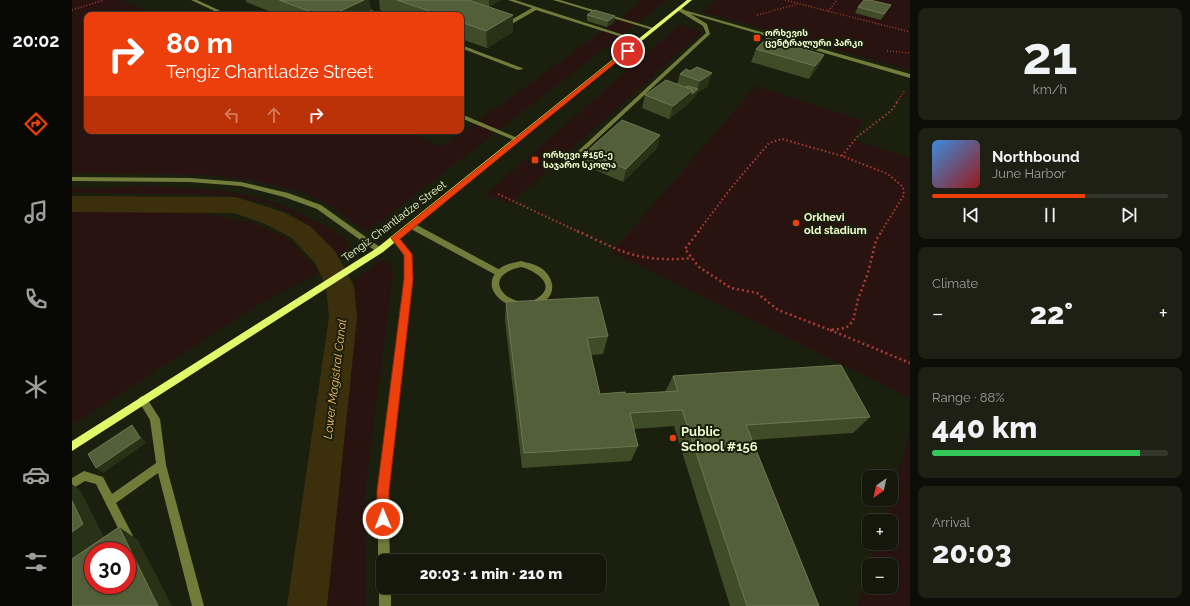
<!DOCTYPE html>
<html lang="en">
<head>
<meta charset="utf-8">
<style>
	:root { --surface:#14170a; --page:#1d2013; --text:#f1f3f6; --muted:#9d9f9c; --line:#33362b; --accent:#ec3f0b }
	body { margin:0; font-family:Raleway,"Noto Sans Georgian",sans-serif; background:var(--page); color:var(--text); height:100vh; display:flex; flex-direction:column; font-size:15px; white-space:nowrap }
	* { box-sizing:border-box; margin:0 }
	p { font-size:13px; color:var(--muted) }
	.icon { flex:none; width:22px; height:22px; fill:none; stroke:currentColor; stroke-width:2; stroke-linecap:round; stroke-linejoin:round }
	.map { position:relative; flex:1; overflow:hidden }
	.sheet { display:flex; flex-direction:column; gap:8px; padding:8px; background:#0b0d06; width:280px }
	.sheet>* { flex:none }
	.hud { position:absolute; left:12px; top:12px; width:380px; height:122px; border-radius:8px; box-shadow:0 1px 3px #0004,0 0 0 1px var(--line); background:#ec3f0b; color:#fff; overflow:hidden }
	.needle { width:26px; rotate:213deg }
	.controls { position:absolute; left:790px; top:470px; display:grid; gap:8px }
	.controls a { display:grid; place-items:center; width:36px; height:36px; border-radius:8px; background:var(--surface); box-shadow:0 1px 3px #0004,0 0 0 1px var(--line); font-size:20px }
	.speed { position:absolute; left:12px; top:542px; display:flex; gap:8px; font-size:20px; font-weight:700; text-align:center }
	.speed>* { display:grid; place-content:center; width:52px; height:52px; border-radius:50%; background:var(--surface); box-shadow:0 1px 3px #0004,0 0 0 1px var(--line); line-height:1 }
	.speed .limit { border:6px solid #d22; background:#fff; color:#111 }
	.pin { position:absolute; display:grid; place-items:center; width:34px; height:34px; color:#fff; margin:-17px; border:2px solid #fff; border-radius:50%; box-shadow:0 1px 4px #0007 }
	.me { position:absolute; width:44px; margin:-22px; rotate:359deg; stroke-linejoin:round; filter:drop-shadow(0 0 3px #0008) }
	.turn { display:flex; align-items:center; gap:14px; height:84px; padding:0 16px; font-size:18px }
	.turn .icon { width:52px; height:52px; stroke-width:2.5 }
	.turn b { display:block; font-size:28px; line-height:34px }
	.lanes { display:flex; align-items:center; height:38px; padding:0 16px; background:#0003; justify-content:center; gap:20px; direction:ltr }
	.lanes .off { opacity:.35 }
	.big { font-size:30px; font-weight:800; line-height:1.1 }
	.sheet .tile { flex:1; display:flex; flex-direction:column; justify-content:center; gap:6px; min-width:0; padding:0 14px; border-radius:8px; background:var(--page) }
	.sheet .dial { align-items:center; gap:0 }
	.dial b { font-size:52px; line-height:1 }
	.song { display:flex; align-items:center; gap:12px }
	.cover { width:48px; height:48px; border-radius:6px; background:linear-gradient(135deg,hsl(210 70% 55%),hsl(0 70% 35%)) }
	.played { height:4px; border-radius:2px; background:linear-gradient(90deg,var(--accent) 65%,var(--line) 65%) }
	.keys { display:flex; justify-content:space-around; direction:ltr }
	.heat { display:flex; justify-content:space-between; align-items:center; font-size:22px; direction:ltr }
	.charge { height:6px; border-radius:3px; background:linear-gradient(90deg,#34c759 88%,var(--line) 0) }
	.trip { position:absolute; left:304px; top:554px; width:230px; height:40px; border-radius:8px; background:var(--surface); box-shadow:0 1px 3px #0004,0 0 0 1px var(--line); font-weight:800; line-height:40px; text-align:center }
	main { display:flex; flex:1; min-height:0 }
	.tabs { display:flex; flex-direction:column; width:72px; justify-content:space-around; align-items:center; background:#080904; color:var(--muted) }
	.tabs .icon { width:28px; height:28px }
	.tabs .active { color:var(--accent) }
	.tabs b { font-size:18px; color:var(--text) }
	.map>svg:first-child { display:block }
</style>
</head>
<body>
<main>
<nav class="tabs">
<b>20:02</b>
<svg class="icon active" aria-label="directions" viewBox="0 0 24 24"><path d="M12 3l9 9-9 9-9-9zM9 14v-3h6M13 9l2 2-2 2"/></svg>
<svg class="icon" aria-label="music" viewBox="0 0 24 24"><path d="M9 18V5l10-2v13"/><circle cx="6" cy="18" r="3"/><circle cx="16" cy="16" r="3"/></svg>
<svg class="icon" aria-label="phone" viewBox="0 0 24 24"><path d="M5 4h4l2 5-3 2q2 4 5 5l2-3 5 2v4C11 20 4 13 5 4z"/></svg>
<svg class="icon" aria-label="climate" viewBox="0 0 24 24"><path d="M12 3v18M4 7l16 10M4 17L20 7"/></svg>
<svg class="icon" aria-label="car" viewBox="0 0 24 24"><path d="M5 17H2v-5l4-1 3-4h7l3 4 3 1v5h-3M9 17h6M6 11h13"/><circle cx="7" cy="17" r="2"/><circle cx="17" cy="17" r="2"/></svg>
<svg class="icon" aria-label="filters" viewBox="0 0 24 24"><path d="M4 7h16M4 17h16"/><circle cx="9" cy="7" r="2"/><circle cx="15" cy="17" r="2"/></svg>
</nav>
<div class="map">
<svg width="838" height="606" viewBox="0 0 838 606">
	<rect width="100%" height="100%" fill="#1a1f0e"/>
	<path fill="#291311" d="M0 0H49L84 15H15V131H335L370 147 550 17 570 0H595L295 232 260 207 230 192 180 180 136 175 0 173Z
		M645 0H838V70L631 12Z
		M608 24 630 32 438 204 413 195Z
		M684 86 792 121 780 139 838 158V398L540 252Z
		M71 185 156 191 205 203 253 225 272 237 278 248 277 253 268 261C254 244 241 227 223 216 182 192 131 194 85 194 57 194 28 193 0 193V188H40Z
		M110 210 180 222 218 240 248 273 189 303 0 425V211Z
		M307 261 318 263 321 274 292 498 294 606H253L283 320 281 282Z
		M838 433V606H785L797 566V587H819V565H797L804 543H819V521H811L818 499H819V494Z"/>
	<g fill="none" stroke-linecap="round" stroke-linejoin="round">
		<path fill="#3b300b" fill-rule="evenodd" d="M0 196 164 197 211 212 238 226 263 251 282 286 285 317 255 606H215L257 317 254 286 243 263 220 238 193 224 162 213 0 212Z"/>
		<path stroke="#ac3c33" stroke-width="1.5" stroke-dasharray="1 2" stroke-linecap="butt" d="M713 0 838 32
			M0 10 32 0
			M756 11 765 0
			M685 15 726 4
			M815 51 838 53
			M825 102 833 90"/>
		<path stroke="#ac3c33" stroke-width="2" stroke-dasharray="1.5 2.5" stroke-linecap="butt" d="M770 156 785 137 819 111 826 101
			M426 194 507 232
			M626 232 659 188 697 143 710 139 770 156 816 174 831 187 832 195 809 232"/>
		<path stroke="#ac3c33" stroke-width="2.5" stroke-dasharray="2 3" stroke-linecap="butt" d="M505 231C522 238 539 248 556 253 577 260 598 260 620 258
			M627 231 613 249 627 267 659 288 685 293 706 310 758 330 774 328 781 321 786 299 796 273 804 240 810 231
			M758 330 838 363"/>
		<path fill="#717c3b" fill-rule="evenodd" d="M119 0H125L157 15H151Z
			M268 0H274L312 15H306Z
			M436 0H443L570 41 566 42 464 10 438 25H434V23L460 8Z
			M481 0H488L585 29 581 30Z
			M605 8H609L635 24 638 34 495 167H491V165L634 33 631 26 605 10Z
			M389 45 450 68 451 69 446 70 389 48Z
			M389 114 448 139 449 140 448 141H444L389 118Z
			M449 261C456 263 463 264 469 268 481 276 485 292 473 301 458 313 431 308 422 292 419 287 419 282 421 277 424 272 428 267 434 265 439 263 444 262 449 261ZM449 267C462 270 485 284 467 297 444 315 401 278 449 267Z
			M71 396 74 397 88 419 94 465 132 606H120L86 473 44 503 61 536 60 540 56 541 52 540 24 484 13 481 0 489V478L12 471 31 477 40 494 84 463 78 420 66 400 68 397Z"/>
		<path fill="#717c3b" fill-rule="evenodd" d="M605 8 838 74V78L605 10Z
			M0 177 118 178 169 182 216 193 249 205 312 250 311 252H305L245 209 212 197 169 186 118 182 0 181Z
			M337 224H343L430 271 431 273 427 276 424 275 337 228 336 226Z
			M323 235 326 236 340 255 341 279 316 491 318 561H311V566L308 565 306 561V491L333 279 332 255 319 238Z
			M311 582V587H319V606H307V587L309 583Z"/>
		<path fill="#e2f86a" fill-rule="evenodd" d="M615 0H620L311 252 0 451V441L305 248Z"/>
	</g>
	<path fill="#404c28" d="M174 0H297L299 14 298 15H207L174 2Z
		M307 0H429L417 7 441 32 415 48 389 39V15H322L308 10Z
		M786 7 815 11 809 20 783 13Z
		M515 15 542 22 535 27 515 21Z
		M684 49 752 55 746 67 737 79 679 62Z
		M614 69 636 86 625 93 624 96 618 101 617 103 597 119 570 108 573 95 605 84 608 74Z
		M588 135 585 148 551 182 512 165 514 152Z
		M434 302 536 336 531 354 519 355 528 394H554L593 392 601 376 798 417 781 433 680 440 747 606H658L602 426 562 429 566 446 559 461 450 468 433 320Z"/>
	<path fill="#293216" d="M292 0H297L299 14 298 15H260Z
		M417 0H429L417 7Z
		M819 5 809 20 812 14Z
		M441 15V32L415 48 414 31Z
		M543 16 542 22 535 27 536 21Z
		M752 55 746 67 737 79 743 66Z
		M640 73 636 86 625 93 624 96 618 101 620 94 625 90 628 81Z
		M621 90 617 103 597 119 601 106Z
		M588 135 585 148 551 182 554 169Z
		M60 425 65 431 74 443 31 473 24 468Z
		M0 484 8 490 32 537 0 559Z
		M47 527 66 540 100 606H86Z"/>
	<path fill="#535f39" stroke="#6c7851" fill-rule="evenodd" d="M207 0H292L260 15H247Z
		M325 0H396L441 15 414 31 389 22V15H369Z
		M792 0H798L819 5 812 14 786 7Z
		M522 10 543 16 536 21 515 15Z
		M305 12 313 15H299Z
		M695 38 752 55 743 66 684 49Z
		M625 67 640 73 628 81 608 74 614 69 618 71Z
		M594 80 621 90 601 106 573 95Z
		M616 86 626 89 620 94 621 90 614 87Z
		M550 120 588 135 554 169 514 152Z
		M526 297 536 336 515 338 528 394 553 392 554 394 606 391 601 376 769 365 798 417 674 425 747 606H675L610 410 558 413 566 446 452 453 434 302Z
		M60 425 68 438 24 468 16 454Z
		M0 501 11 524 0 532Z
		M47 527 86 606H0V559ZM21 551H55V585H21Z"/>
	<path fill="#ec3f0b" stroke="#992907" d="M554 50 558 51 328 239 340 254 341 279 317 491V519L315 523 311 525 307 523 305 519V491L332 279V255L319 238Z"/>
	<g fill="#ec3f0b" stroke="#1a1f0e" stroke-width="1.5">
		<rect x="681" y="34" width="8" height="8" rx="2"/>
		<rect x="459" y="156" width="8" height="8" rx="2"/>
		<circle cx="724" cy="223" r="4"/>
		<circle cx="601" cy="438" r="4"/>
	</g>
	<g text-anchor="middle" stroke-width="4" stroke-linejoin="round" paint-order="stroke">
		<g font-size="9" font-weight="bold" fill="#f1fdce" stroke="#1a1f0e" text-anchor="start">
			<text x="693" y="36">ორხევის<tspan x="693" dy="10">ცენტრალური პარკი</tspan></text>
			<text x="471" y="158">ორხევი #156-ე<tspan x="471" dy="10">საჯარო სკოლა</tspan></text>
		</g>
		<g font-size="11" font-weight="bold" fill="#f1fdce" stroke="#1a1f0e" text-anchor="start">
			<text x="732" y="221">Orkhevi<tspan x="732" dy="13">old stadium</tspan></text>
		</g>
		<g font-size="11" fill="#f1fdce" stroke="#1a1f0e">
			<text transform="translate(322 221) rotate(-37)" y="4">Tengiz Chantladze Street</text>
		</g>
		<g font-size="12" font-style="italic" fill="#f7bb62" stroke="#1a1f0e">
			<text transform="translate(263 379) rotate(-83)" y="4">Lower Magistral Canal</text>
		</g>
		<g font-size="13" font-weight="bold" fill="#f1fdce" stroke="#1a1f0e" text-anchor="start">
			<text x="609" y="436">Public<tspan x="609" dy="15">School #156</tspan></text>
		</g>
	</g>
</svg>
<div class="controls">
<a><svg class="needle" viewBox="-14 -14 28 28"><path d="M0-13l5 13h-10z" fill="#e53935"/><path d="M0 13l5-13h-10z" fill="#9d9f9c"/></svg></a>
<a>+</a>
<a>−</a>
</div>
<div class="speed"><div class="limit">30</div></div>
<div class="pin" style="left:556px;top:51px;background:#d93025"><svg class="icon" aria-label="arrive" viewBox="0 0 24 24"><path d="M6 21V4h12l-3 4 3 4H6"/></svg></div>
<svg class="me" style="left:311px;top:519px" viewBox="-20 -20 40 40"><circle r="17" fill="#ec3f0b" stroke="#fff" stroke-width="3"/><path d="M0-11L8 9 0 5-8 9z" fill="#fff"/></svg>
<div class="trip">20:03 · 1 min · 210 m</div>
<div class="hud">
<div class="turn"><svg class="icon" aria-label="right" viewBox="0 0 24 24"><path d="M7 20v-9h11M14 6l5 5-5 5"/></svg><div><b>80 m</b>Tengiz Chantladze Street</div></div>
<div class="lanes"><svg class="icon off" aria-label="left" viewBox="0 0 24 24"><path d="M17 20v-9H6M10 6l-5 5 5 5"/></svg><svg class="icon off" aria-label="ahead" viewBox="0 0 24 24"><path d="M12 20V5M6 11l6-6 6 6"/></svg><svg class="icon" aria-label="right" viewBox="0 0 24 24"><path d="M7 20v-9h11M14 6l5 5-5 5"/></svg></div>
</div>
</div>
<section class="sheet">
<div class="tile dial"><b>21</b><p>km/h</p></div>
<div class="tile">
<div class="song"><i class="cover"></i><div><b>Northbound</b><p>June Harbor</p></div></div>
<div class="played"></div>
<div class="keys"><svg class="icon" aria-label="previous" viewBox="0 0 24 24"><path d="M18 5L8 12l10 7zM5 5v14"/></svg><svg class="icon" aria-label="pause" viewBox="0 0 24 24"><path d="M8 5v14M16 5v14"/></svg><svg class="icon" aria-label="next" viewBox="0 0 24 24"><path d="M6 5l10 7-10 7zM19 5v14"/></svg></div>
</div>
<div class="tile"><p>Climate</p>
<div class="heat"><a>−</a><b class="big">22°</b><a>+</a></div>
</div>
<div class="tile"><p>Range · 88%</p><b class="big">440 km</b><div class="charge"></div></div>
<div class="tile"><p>Arrival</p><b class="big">20:03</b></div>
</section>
</main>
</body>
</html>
